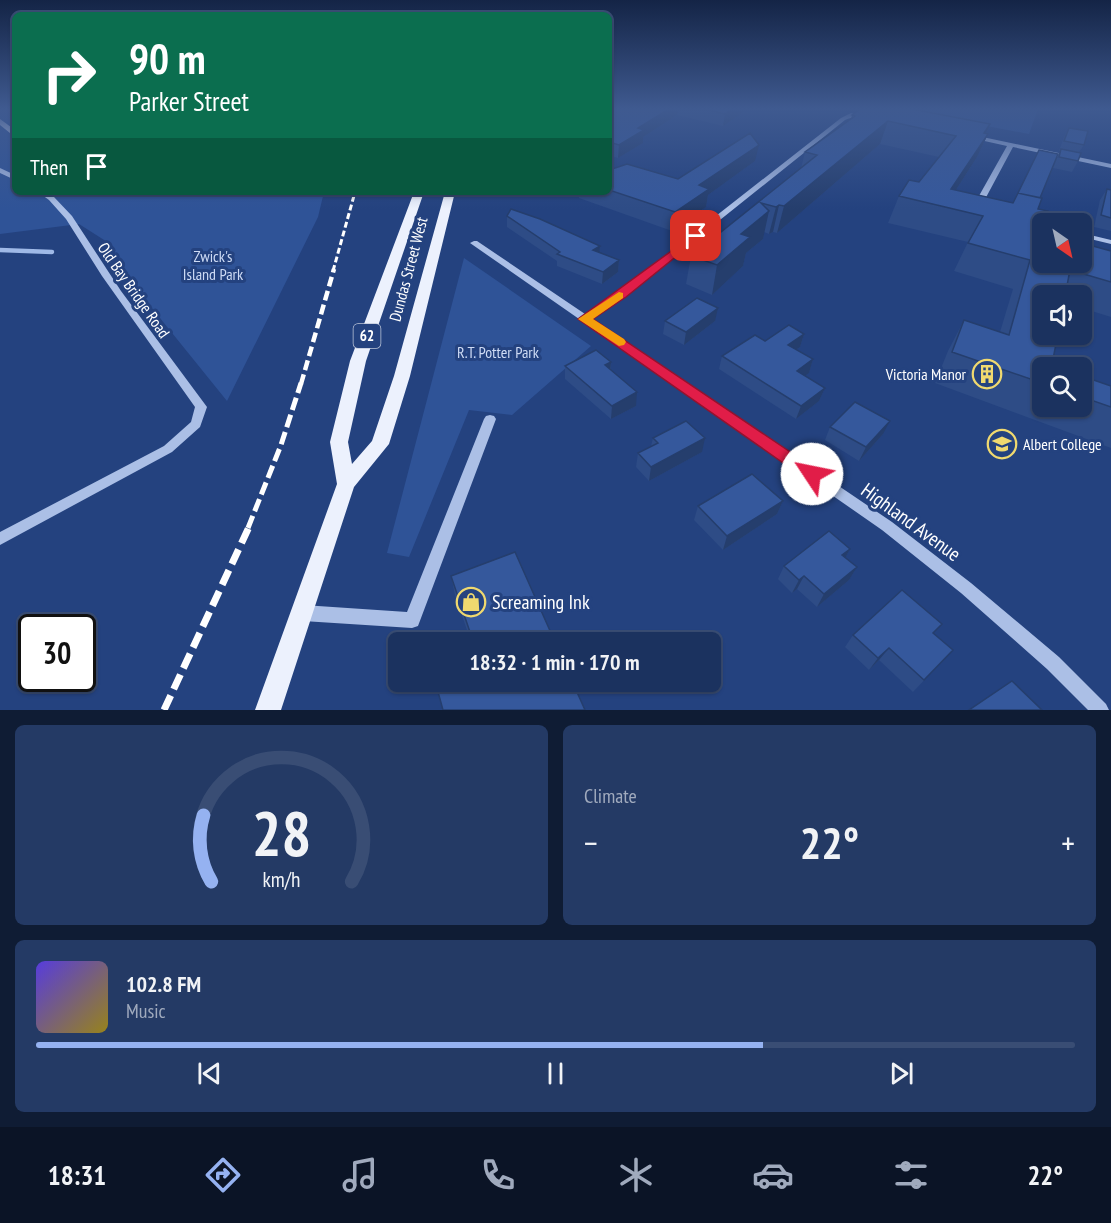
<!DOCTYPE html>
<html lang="en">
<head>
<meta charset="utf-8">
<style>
	:root { --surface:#1b325f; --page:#243a65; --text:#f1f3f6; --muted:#a0aabd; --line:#394d74; --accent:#95b2f1 }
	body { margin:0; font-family:"PT Sans Narrow",sans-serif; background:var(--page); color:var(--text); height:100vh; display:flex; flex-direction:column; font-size:22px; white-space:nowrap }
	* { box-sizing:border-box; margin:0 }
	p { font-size:20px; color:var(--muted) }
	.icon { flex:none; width:33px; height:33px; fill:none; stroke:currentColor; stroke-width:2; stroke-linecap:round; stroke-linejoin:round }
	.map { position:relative; height:710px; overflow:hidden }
	.details { display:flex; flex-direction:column; gap:15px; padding:15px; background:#0f1c34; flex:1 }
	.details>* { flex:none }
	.guide { position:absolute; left:12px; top:12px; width:600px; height:183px; border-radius:9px; box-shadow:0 2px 4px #0004,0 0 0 2px var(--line); background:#0b6e4f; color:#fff; overflow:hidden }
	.needle { width:39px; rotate:146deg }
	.buttons { position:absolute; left:1032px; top:213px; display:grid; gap:12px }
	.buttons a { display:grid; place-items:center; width:60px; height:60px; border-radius:9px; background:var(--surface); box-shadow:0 2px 4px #0004,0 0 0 2px var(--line); font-size:30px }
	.speed { position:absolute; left:18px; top:614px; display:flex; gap:12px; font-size:30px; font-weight:700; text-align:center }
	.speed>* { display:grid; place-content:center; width:78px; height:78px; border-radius:50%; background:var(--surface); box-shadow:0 2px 4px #0004,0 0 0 2px var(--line); line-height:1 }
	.speed .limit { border:3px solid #111; border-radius:9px; background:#fff; color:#111 }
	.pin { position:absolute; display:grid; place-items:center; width:51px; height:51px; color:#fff; margin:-26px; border-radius:12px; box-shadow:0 3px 9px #0006 }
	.me { position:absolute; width:66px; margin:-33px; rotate:304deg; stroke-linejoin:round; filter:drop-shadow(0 0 4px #0008) }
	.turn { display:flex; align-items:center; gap:21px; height:126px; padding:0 18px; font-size:27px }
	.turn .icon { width:78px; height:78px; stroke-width:2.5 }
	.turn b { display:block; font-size:42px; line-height:51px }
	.then { display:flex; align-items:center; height:57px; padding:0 18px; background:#0003; gap:12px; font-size:22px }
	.big { font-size:45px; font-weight:700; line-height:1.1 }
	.details .card { flex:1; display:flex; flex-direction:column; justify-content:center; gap:9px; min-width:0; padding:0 21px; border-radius:9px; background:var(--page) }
	.details .dial { align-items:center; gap:0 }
	.dial svg { height:156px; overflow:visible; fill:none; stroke:var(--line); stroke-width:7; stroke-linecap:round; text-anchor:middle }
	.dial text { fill:var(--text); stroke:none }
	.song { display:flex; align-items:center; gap:18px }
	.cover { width:72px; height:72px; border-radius:9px; background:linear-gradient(135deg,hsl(250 70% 55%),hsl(50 70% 35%)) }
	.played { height:6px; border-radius:3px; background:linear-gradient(90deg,var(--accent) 70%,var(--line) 70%) }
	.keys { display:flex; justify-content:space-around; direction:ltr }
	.heat { display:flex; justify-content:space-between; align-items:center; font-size:33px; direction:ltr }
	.details .tiles { flex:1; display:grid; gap:15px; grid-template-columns:1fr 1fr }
	.card:last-child { grid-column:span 2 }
	.trip { position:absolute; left:388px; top:632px; width:333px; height:60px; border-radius:9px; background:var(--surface); box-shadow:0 2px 4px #0004,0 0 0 2px var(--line); font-weight:700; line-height:60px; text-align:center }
	.dock { display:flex; height:96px; justify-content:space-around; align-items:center; background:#0b1426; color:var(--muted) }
	.dock .icon { width:42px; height:42px }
	.dock .on { color:var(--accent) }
	.dock b { font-size:27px; color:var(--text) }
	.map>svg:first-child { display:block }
</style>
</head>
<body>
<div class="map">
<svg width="1111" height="710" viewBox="0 0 1111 710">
	<rect width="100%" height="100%" fill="#24427f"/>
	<path fill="#2f5397" d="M0 109H15V192H324L318 217 227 401 122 271 112 245 79 224 0 234Z
		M896 109H1038L1029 134Z
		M464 258 591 346 512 415 469 410 409 557 387 553Z"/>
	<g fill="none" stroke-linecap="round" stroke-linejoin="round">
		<path stroke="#9fb9e7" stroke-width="4.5" d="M0 250 52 252"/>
		<path fill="#abbfe6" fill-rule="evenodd" d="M851 113 870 116C862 120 855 115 845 120L625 296 592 319 892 522 971 583 1059 657 1106 704 1109 710H1088L1047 669 961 593 882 530 470 243 474 241H477L585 314 619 292 841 118Z
			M973 135 1111 164V168L1013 147 983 203 986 207 982 209H979L975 203 1007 146 971 138V136Z
			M0 168 15 175V180L0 173Z
			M38 192H47L54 197 72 216 121 291 207 407 200 427 172 452 0 545V532L164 446 191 422 195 407 102 276 66 219 49 200Z
			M1082 233 1111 240V244L1082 237Z
			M490 415 494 416 496 419 418 626 412 628 303 621 297 618 295 613 297 608 303 605 407 612 484 419 486 416Z"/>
		<path fill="#ecf1fd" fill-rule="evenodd" d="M0 119 15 130V137L0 125Z
			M414 192H424L366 361 348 442 352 464 372 441 394 376 445 192H455L410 376 389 444 354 487 281 710H255L337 484 330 442 350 361Z"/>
		<path stroke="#fff" stroke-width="3" stroke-dasharray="6 3" stroke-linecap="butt" d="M333 271 355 192"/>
		<path stroke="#fff" stroke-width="4.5" stroke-dasharray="10 4.5" stroke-linecap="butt" d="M301 384 334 269"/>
		<path stroke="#fff" stroke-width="5" stroke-dasharray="13 5" stroke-linecap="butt" d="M248 528 281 445 301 383"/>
		<path stroke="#fff" stroke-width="7" stroke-dasharray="16 7" stroke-linecap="butt" d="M164 710 249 527"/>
	</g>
	<path fill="#2e4c86" d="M609 109H748L723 126 677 115 643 137V143L618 158 609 155Z
		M852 115 990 124 986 133 988 134 977 157 956 190 1013 203 1039 150 1057 158 1060 151H1059L1064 137 1069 128 1084 145 1079 152 1078 161 1072 172 1053 168 1040 198 1038 209 1045 224 1042 262 1111 251V317L1082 308V296H1042V406H1082V376L1111 386V448L935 383 948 351 964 320 1000 332 1013 289 954 271 968 242 888 223 899 196 919 182 939 157 880 144 777 233 773 232 769 234 764 232 763 239 746 253 743 266 712 295 686 284 691 256 801 168 805 152 851 119Z
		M755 161 708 195 706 207 672 231 579 198V192H609V170L678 179Z
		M1107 189 1111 190V231L1094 227 1100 200Z
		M507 216 600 246 599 252 619 260 618 272 602 284 557 266V261L507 227Z
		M665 321H715L684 345 663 334Z
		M804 334 800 347 796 350 813 359 809 373 804 376 825 388 819 401 796 419 719 369 722 356 765 341Z
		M611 362V370L636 406 611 419 565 379V366Z
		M830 427 883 434 859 461 825 440Z
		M653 438 702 452 649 481 636 467 638 453 651 446Z
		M783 501 777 514 723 550 694 520 698 506Z
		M850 549 845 558 857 567 849 580 817 607 797 589 792 593 778 579 784 566Z
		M451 576 555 642 469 636 455 595Z
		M934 634 953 650 913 692 879 660 869 670 845 647 853 635Z"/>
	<path fill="#253e6d" d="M669 109H678L677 115 643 137V143L618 158 619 145 638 128Z
		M732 109H748L723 126 725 114Z
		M888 121 880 144 777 233 784 206Z
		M990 124 981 144 988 134 977 157 945 207 951 189 984 133Z
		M759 145 755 161 708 195 706 207 672 231 675 212 699 185Z
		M779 205 773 232 769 234 776 207Z
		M769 211 763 239 746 253 743 266 712 295 717 265 741 234Z
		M600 246 599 258 593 250Z
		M619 260 618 272 602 284 603 272Z
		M718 308 715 321 684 345 686 332Z
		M804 334 800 347 784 358 788 345Z
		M813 359 809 373 792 385 797 371Z
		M611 362 610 375 605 365Z
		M825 388 819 401 796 419 801 406Z
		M637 392 636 406 611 419 612 406Z
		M890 421 883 434 859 461 866 447Z
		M705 438 702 452 649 481 651 467Z
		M783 501 777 514 723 550 727 536Z
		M850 549 843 562 842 555Z
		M857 567 849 580 817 607 824 594Z
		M804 576 797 589 792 593 799 580Z
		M889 648 879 660 869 670 878 658Z"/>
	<path fill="#35589c" stroke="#253e6d" stroke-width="1.5" d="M609 109H669L638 128 644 130 619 145 609 142Z
		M704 109H732L725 114Z
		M860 109H912L990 124 984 133 988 134 951 189 1013 203 1018 193 1042 198 1038 209 1048 211 1045 224H1042V262H1082V243L1111 251V282L1070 270 1065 296H1042V334H1058L1053 359 1080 368H1042V383L952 352 964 320 1009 335 1030 260 968 243 983 216 899 196 909 180 919 182 956 136 888 121 784 206 779 205 776 207 761 203 769 211 741 234 750 237 717 265 691 256 817 155 805 152 855 116 852 115Z
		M1069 128 1088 131 1084 145 1064 141Z
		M750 133 759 145 699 185 709 189 675 212 609 190V170L627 164 678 179Z
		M1061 149 1081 153 1078 161 1059 157Z
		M1039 150 1058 154 1040 198 1018 193 1015 199Z
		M1107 189 1111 190V218L1101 215Z
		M511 209 540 219 600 246 593 250 619 260 603 272 557 254 560 252 507 216Z
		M697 298 718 308 686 332 665 321Z
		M789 325 804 334 788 345 813 359 797 371 825 388 801 406 722 356 755 335 765 341Z
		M596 350 611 362 605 365 637 392 612 406 565 366Z
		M1082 376 1111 386V407L1082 397Z
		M855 402 890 421 866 447 830 427Z
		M686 421 705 438 651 467 638 453 658 443 653 438Z
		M752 474 783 501 727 536 698 506Z
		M829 531 850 549 842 555 857 567 824 594 804 576 799 580 784 566Z
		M515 552 555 642H453L471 635 451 576Z
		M902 590 942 624 933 633 953 650 924 680 889 648 878 658 853 635Z
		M435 681H572L585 710H443Z
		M1012 681 1042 710H969Z"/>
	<linearGradient id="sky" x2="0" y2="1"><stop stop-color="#142446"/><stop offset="0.52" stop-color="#3f5a90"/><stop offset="1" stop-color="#3f5a90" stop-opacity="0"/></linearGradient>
	<rect width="1111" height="209" fill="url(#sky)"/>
	<path fill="#e11d48" stroke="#92132f" stroke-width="1.5" d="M696 233 699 234V238L626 297 593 319 817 470 820 474 817 479 812 481 806 479 578 319Z"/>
	<path fill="#f59e0b" d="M619 292 623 293V298L593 319 624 339 626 342 624 345 619 346 578 319Z"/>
	<defs>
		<g id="building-ring" transform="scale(1.5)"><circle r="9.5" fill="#24427f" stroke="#f0d96f" stroke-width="1.5"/><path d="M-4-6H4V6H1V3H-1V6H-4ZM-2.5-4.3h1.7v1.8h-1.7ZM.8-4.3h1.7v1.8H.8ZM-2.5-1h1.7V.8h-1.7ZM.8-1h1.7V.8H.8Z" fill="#f0d96f"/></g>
		<g id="school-ring" transform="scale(1.5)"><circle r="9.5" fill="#24427f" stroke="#f0d96f" stroke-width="1.5"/><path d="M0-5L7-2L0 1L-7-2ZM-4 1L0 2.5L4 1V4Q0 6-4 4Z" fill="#f0d96f"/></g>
		<g id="shop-ring" transform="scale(1.5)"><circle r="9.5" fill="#24427f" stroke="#f0d96f" stroke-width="1.5"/><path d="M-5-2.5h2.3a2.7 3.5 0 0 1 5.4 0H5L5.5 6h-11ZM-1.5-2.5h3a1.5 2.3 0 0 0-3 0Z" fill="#f0d96f"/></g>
	</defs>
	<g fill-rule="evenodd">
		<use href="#building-ring" x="987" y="374"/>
		<use href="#school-ring" x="1002" y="444"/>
		<use href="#shop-ring" x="471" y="602"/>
	</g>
	<g text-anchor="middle" stroke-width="6" stroke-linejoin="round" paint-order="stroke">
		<rect fill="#24427f" stroke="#bdc6d9" stroke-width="1.5" x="353.5" y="324" width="27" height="24" rx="4.5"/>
		<g font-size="15" font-weight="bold" fill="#fff">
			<text x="367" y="341">62</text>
		</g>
		<g font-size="16" fill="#cedbf5" stroke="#24427f">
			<text x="213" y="262">Zwick's<tspan x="213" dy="18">Island Park</tspan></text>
			<text x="498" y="358">R.T. Potter Park</text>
		</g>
		<g font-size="16" fill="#fff" stroke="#24427f">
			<text transform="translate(408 269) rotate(-75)" y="6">Dundas Street West</text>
			<text transform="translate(134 290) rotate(55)" y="6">Old Bay Bridge Road</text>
		</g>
		<g font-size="16" fill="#fff" stroke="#24427f" text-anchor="end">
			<text x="966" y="380">Victoria Manor</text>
			<text x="1023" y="450" text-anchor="start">Albert College</text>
		</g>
		<g font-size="20" fill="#fff" stroke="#24427f">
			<text transform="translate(911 522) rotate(36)" y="7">Highland Avenue</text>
		</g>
		<g font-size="20" fill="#fff" stroke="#24427f" text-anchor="start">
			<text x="492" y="609">Screaming Ink</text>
		</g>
	</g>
</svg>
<div class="buttons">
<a><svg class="needle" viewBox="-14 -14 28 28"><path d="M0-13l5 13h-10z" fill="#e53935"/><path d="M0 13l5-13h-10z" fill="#a0aabd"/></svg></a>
<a><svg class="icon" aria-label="sound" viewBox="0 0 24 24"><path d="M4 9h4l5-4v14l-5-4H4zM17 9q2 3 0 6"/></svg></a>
<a><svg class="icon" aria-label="search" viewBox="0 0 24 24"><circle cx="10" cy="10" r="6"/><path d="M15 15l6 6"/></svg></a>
</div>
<div class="speed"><div class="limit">30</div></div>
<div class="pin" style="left:696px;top:236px;background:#d93025"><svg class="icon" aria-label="arrive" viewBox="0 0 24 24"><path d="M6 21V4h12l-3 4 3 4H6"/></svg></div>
<svg class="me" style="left:812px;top:474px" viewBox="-20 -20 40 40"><circle r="19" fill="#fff"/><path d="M0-13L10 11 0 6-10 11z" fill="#e11d48"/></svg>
<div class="trip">18:32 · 1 min · 170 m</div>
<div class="guide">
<div class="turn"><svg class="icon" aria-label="right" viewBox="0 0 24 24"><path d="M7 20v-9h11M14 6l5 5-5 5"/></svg><div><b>90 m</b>Parker Street</div></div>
<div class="then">Then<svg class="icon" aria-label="arrive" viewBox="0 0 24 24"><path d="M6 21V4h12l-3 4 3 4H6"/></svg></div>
</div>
</div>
<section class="details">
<div class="tiles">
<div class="card dial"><svg viewBox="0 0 100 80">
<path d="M14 69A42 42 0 1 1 86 69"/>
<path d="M14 69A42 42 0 0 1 10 35" stroke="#95b2f1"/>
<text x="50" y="56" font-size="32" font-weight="700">28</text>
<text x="50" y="72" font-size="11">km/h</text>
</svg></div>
<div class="card"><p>Climate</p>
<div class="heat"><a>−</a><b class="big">22°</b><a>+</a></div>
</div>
<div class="card">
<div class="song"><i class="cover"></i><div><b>102.8 FM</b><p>Music</p></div></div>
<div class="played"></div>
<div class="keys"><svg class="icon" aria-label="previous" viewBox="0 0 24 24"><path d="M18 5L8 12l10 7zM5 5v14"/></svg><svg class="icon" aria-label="pause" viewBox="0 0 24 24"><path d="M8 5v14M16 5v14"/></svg><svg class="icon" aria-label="next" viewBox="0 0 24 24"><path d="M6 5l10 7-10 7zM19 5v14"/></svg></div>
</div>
</div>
</section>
<nav class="dock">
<b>18:31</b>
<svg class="icon on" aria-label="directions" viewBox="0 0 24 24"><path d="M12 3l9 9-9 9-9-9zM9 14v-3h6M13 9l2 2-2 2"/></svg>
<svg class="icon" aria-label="music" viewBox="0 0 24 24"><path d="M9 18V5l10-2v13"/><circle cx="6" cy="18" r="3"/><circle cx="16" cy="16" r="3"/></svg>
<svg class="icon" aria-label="phone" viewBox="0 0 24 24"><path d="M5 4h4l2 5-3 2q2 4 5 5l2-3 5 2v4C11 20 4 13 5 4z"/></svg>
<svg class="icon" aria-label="climate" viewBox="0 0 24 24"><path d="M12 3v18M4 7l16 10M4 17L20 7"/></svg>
<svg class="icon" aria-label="car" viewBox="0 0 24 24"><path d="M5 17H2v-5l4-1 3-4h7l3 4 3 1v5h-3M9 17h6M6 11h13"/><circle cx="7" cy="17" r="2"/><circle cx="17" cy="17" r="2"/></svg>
<svg class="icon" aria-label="filters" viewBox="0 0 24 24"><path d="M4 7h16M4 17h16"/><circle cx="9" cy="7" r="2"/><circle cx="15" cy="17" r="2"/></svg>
<b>22°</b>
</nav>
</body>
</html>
